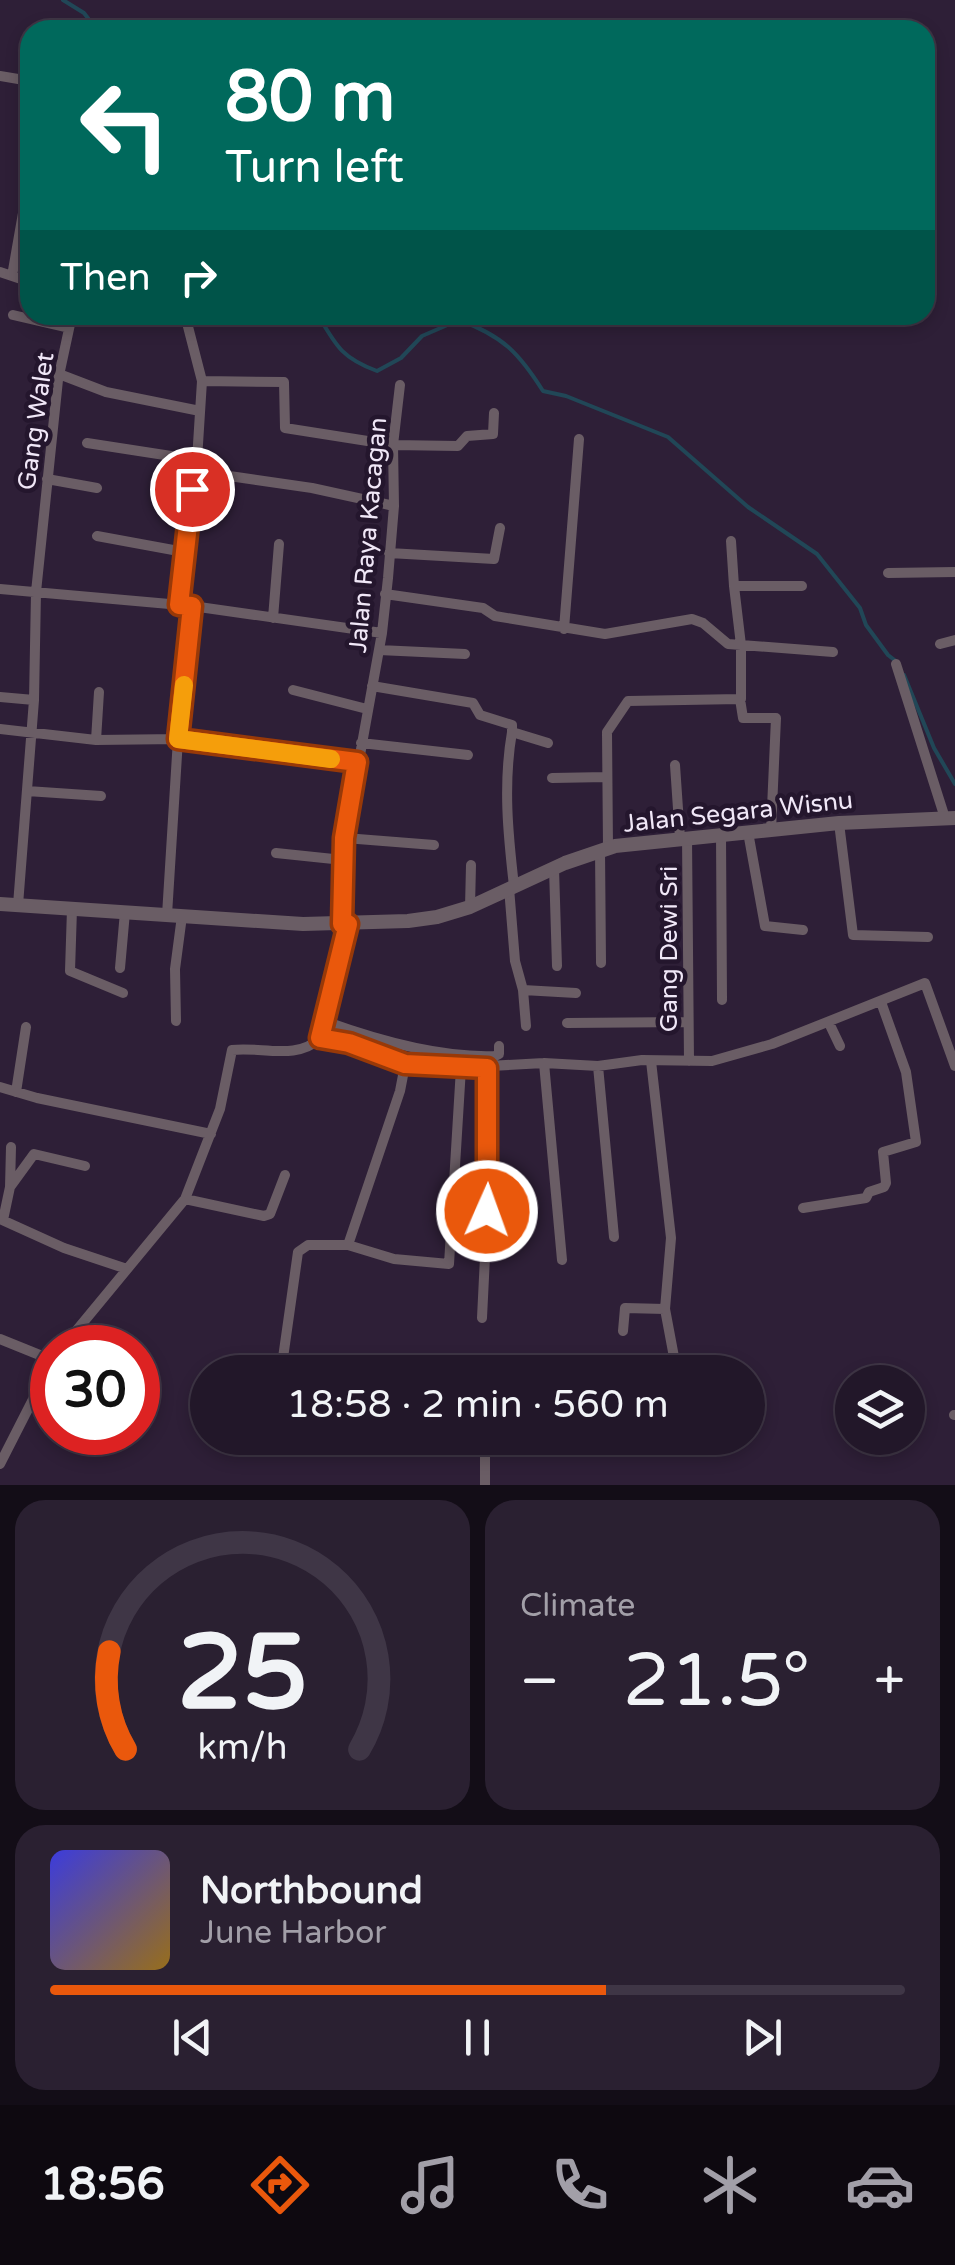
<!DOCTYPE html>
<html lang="en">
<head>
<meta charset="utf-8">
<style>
	:root { --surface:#221729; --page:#2a2031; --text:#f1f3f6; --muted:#a29fa8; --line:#3f3646; --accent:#ea580c }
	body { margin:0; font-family:"Varela Round",sans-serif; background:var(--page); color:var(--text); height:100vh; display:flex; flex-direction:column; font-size:38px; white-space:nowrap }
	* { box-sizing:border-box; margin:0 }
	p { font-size:32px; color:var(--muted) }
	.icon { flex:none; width:55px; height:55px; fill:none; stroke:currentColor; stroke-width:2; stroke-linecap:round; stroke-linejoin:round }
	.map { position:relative; height:1485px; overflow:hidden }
	.side { display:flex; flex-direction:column; gap:15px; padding:15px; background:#130d17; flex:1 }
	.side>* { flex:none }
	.guide { position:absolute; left:20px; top:20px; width:915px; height:305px; border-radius:30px; box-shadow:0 5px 15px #0003,0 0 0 2px var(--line); background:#00695c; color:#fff; overflow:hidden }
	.fabs { position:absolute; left:835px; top:1365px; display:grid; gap:20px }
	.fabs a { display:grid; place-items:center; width:90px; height:90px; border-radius:50%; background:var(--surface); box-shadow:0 5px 15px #0003,0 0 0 2px var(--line); font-size:50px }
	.speed { position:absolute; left:30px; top:1325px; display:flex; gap:20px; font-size:50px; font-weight:700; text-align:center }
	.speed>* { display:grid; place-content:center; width:130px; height:130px; border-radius:50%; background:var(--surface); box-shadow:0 5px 15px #0003,0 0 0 2px var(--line); line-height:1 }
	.speed .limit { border:15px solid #d22; background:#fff; color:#111 }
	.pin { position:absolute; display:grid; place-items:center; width:85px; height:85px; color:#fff; margin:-42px; border:5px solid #fff; border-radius:50%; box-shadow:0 2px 10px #0007 }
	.me { position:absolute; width:110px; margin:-55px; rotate:2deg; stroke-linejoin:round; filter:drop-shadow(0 0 8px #0008) }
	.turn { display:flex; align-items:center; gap:35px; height:210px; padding:0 40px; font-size:45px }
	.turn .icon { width:130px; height:130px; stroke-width:2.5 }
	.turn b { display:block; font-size:70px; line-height:85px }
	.then { display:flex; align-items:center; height:95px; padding:0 40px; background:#0003; gap:20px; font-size:38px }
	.big { font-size:75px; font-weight:600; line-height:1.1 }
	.side .card { flex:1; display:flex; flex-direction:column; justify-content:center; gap:15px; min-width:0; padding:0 35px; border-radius:30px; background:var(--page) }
	.side .dial { align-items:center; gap:0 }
	.dial svg { height:260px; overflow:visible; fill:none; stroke:var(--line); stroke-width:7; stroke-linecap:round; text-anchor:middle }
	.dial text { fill:var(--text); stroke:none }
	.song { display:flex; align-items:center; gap:30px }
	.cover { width:120px; height:120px; border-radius:15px; background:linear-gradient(135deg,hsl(240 70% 55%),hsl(40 70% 35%)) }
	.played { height:10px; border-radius:5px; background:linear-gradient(90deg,var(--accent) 65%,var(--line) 65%) }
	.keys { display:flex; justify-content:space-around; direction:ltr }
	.heat { display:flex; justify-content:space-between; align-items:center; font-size:55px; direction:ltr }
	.side .tiles { flex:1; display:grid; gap:15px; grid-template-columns:1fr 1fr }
	.card:last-child { grid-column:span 2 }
	.trip { position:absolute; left:190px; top:1355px; width:575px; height:100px; border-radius:50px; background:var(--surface); box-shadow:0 5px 15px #0003,0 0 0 2px var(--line); font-weight:600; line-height:100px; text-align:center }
	.tabs { display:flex; height:160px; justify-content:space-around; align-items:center; background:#0e0910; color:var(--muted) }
	.tabs .icon { width:70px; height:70px }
	.tabs .selected { color:var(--accent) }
	.tabs b { font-size:45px; color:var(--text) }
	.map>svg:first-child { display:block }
</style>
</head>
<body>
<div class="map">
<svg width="955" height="1485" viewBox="0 0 955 1485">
	<rect width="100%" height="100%" fill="#2e1f37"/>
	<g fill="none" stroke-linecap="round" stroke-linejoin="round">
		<path stroke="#214757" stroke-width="4" d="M63 0 84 13 97 30
			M318 315C336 346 342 358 377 371L401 358 422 336 459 320C503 336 519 353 543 391L566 396 668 437 748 507 817 554 860 608 866 625 888 655 897 662
			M904 675 934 748 955 784"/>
		<path stroke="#6a5d65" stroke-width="10" d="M0 76 30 81
			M0 272 30 282
			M12 276 23 213 30 208
			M13 315 69 328
			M115 315 128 321
			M59 374 106 392 200 411
			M202 381 284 382 285 428 393 445 458 446 467 436 493 434 494 413
			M87 443 197 460
			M195 471 312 488 394 506
			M47 479 97 488
			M97 536 184 552
			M731 541 734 586
			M389 553 494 559 500 528
			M888 573 955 572
			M0 589 192 606 382 633
			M385 594 483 608 495 616 605 634 692 619 703 623 728 644 833 652
			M179 605 197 460 202 381 185 315
			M273 618 279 544
			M564 629 579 439
			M940 644 955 640
			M379 650 465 654
			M896 664 945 818
			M372 686 473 703 480 715 512 725V732L548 743
			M293 690 367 709
			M0 697 34 700
			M741 699V645L734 586H802
			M0 729 96 740 178 739 357 762
			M512 732C503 784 508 834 514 886
			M96 740 99 692
			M361 743 468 755
			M675 765 680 838
			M552 778 607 777
			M27 791 101 796
			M839 823 853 935 928 937
			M748 832 765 926 803 930
			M721 835 722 1000
			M687 837 689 1061
			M345 838 434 845
			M608 847 607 732 628 701 740 699 743 718H776L771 831
			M600 850 601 963
			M276 853 343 860
			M554 868 557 966
			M509 888 515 961 523 990 526 1026
			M18 905 34 700 36 592 58 380 72 315
			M470 907 471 865
			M72 909 70 971 123 993
			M167 915 178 739 192 606
			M342 925 345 838 382 633 388 578 394 506 393 445 400 385
			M120 968 125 912
			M523 990 576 993
			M176 1021 175 969 182 916
			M327 1022C377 1040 442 1058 495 1056L499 1054V1046
			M567 1023 688 1022
			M829 1023 840 1046
			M320 1038 348 925
			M651 1061 671 1238 665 1309 674 1357
			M544 1063 562 1260
			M405 1065 400 1091 348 1245 394 1259 449 1264 461 1068
			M598 1066 614 1237
			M0 1087 37 1098 211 1134
			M16 1092 26 1027
			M10 1187 34 1154 85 1166
			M185 1199 264 1216 270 1214 285 1175
			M803 1208 866 1198 869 1192 884 1187 886 1183 883 1152 916 1142 906 1072 881 1002
			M0 1219 64 1248 127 1269
			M3 1220 10 1187 11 1147
			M482 1318 489 1175 487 1068
			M623 1331 625 1308 665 1309
			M0 1339 52 1360
			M62 1348 185 1199 220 1109 232 1050C260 1046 297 1061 320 1038L349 1043 405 1065 453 1068 544 1063 598 1066 642 1060 712 1061 772 1044 925 983 955 1066
			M281 1372 298 1252 308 1245H348
			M954 1415H955
			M260 1446 262 1438
			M0 1464 52 1362
			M485 1485V1438"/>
		<path stroke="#6a5d65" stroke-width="14" d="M0 904 303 924 408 921 437 917 470 907 565 863 615 846 839 823 955 818"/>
	</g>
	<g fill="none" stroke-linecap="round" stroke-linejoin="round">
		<g stroke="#983908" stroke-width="25">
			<path id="route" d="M192 489 179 605 192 606 178 739 357 762 344 838 342 924H348L320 1038 349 1043 405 1064 487 1068V1211"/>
		</g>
		<use href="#route" stroke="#ea580c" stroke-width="18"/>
		<path stroke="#f59e0b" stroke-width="18" d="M184 685 178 739 331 759"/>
	</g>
	<g text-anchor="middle" stroke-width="9" stroke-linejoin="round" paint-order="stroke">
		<g font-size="25" fill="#f0e7f7" stroke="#24162d">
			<text transform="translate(35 421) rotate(-82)" y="9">Gang Walet</text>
			<text transform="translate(367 535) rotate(-85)" y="9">Jalan Raya Kacagan</text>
			<text transform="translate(738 811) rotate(-6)" y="9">Jalan Segara Wisnu</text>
			<text transform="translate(668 949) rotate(-90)" y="9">Gang Dewi Sri</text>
		</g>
	</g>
</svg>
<div class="fabs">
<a><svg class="icon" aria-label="layers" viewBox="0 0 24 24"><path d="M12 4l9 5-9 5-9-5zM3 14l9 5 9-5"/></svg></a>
</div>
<div class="speed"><div class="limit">30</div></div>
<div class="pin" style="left:192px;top:489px;background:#d93025"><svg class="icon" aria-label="arrive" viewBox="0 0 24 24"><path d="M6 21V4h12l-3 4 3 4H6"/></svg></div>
<svg class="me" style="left:487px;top:1211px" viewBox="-20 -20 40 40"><circle r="17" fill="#ea580c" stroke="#fff" stroke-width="3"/><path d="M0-11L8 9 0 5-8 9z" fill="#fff"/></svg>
<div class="trip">18:58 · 2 min · 560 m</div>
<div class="guide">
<div class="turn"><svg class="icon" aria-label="left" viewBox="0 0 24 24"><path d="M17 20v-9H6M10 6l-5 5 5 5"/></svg><div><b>80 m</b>Turn left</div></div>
<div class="then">Then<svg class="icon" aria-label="right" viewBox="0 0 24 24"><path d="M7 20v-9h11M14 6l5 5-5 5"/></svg></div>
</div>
</div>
<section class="side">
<div class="tiles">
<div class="card dial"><svg viewBox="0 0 100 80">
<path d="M14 69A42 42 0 1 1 86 69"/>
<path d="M14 69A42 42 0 0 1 9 39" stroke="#ea580c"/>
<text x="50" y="56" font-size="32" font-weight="700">25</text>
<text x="50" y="72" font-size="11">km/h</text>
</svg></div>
<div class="card"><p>Climate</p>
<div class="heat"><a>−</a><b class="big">21.5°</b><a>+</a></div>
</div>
<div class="card">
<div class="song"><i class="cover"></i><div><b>Northbound</b><p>June Harbor</p></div></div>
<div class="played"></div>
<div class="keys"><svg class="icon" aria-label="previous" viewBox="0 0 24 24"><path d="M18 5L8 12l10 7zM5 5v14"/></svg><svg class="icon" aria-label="pause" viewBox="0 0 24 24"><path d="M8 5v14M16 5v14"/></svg><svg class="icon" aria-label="next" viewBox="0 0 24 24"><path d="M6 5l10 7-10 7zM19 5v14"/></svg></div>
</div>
</div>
</section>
<nav class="tabs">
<b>18:56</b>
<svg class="icon selected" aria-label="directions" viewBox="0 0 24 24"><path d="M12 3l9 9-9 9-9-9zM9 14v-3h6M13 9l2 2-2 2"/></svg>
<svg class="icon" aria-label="music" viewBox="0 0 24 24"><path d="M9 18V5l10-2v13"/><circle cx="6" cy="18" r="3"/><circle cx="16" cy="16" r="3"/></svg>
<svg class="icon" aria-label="phone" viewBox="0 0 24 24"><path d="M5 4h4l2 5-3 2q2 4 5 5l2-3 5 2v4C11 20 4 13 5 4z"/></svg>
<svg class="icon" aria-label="climate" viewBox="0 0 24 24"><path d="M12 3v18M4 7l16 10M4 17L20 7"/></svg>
<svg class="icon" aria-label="car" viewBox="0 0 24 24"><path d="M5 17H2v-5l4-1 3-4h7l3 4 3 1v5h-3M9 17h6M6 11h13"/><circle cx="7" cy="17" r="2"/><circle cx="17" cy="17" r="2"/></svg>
</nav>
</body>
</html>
